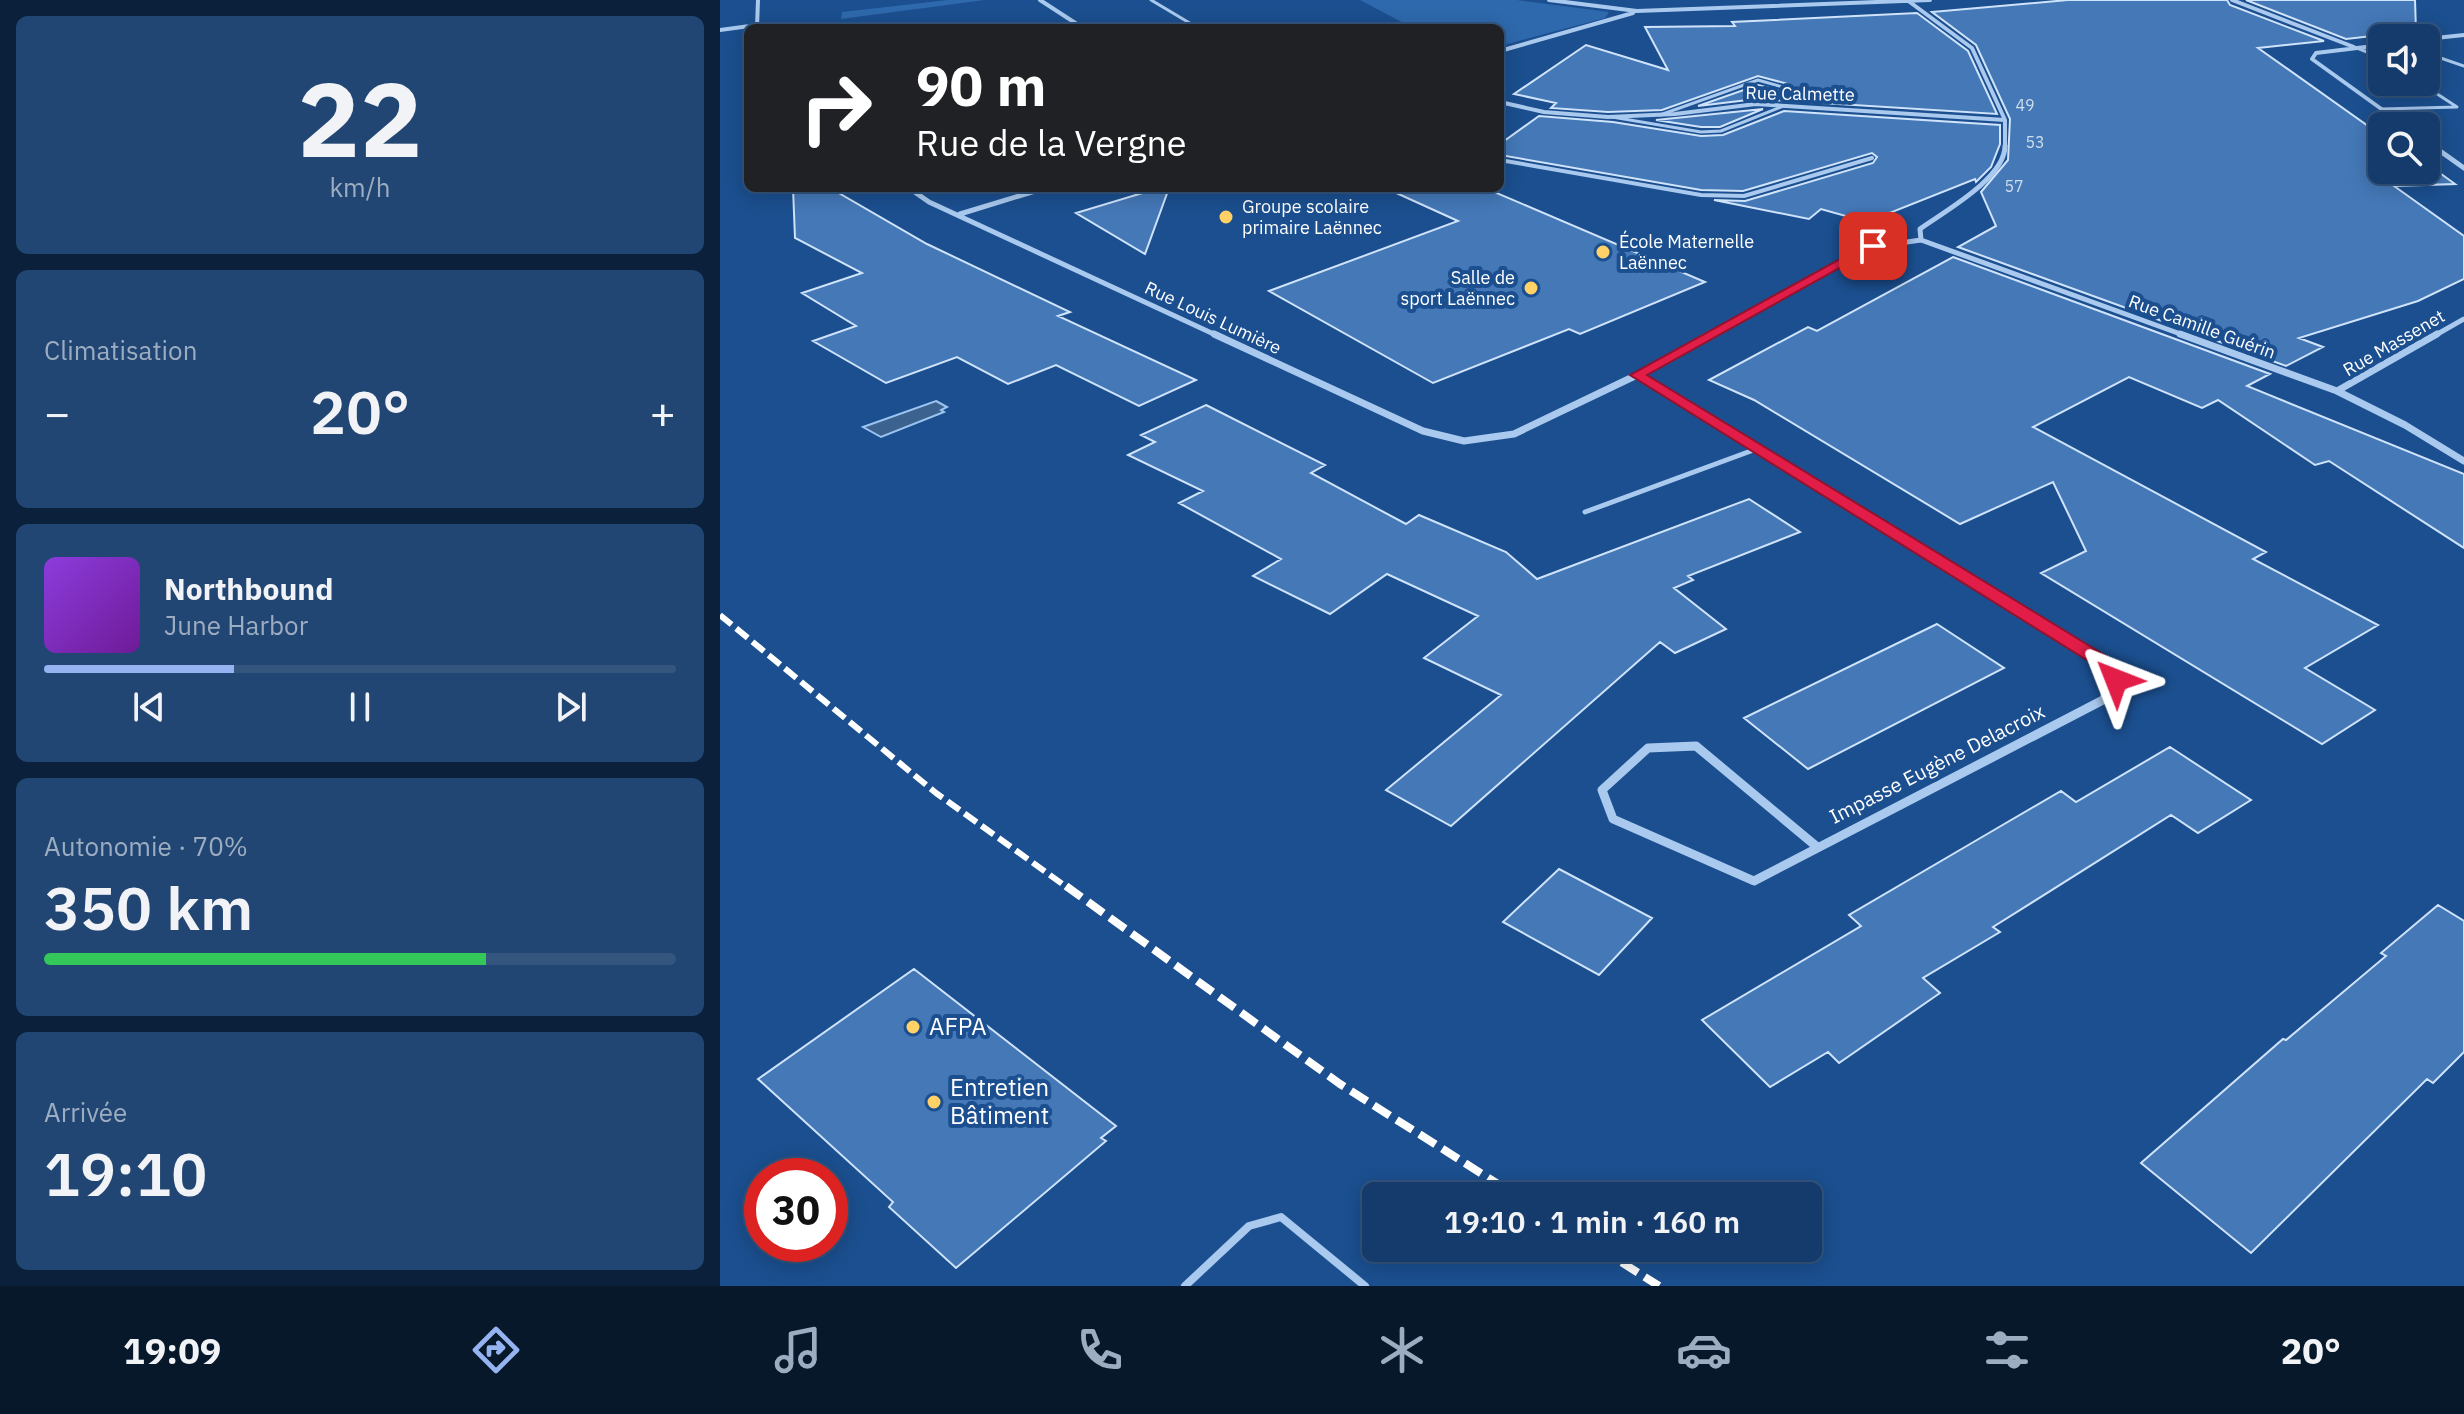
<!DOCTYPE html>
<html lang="fr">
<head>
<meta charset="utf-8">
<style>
	:root { --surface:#143b6b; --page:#214673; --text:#f1f3f6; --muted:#9dadc1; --line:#33557e; --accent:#95b2f1 }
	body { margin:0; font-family:"IBM Plex Sans",sans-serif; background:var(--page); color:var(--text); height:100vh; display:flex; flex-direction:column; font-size:30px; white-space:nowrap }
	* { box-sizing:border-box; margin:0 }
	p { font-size:26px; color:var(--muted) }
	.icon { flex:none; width:44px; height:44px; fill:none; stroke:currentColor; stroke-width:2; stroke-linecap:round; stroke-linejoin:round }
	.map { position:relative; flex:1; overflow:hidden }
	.panel { display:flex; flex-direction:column; gap:16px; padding:16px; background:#0b203b; width:720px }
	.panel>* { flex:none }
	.top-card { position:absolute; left:24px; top:24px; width:760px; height:168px; border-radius:12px; box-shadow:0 4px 20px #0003,0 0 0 2px var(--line); background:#202124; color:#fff; overflow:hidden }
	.fabs { position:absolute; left:1648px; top:24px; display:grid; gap:16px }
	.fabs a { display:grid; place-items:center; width:72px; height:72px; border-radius:12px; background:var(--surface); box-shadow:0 4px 20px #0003,0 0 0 2px var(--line); font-size:40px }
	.speed { position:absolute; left:24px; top:1158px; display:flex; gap:16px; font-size:40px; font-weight:700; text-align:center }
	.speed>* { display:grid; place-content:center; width:104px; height:104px; border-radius:50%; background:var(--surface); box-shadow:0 4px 20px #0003,0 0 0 2px var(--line); line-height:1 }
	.speed .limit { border:12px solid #d22; background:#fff; color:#111 }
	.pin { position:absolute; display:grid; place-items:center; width:68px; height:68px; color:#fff; margin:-34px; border-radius:16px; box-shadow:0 4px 12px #0006 }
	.me { position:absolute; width:88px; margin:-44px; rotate:315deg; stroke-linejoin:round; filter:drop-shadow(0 0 6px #0008) }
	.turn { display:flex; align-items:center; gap:28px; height:168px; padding:0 40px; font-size:36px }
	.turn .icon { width:104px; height:104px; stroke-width:2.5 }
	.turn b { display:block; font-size:56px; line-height:68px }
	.big { font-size:60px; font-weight:600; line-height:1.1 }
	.panel .tile { flex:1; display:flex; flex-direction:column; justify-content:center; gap:12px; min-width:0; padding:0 28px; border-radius:12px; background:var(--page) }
	.panel .dial { align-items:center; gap:0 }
	.dial b { font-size:104px; line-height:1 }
	.song { display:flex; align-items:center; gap:24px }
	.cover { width:96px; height:96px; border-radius:12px; background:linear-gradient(135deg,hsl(270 70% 55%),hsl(280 70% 35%)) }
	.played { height:8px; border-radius:4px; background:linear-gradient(90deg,var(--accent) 30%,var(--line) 30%) }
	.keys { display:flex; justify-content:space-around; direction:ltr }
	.heat { display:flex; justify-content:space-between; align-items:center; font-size:44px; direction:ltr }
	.charge { height:12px; border-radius:6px; background:linear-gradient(90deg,#34c759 70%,var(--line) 0) }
	.trip { position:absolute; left:642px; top:1182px; width:460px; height:80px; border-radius:12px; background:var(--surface); box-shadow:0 4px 20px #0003,0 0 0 2px var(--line); font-weight:600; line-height:80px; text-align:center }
	.tabs { display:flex; height:128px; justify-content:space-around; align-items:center; background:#08182b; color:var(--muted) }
	.tabs .icon { width:56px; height:56px }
	.tabs .active { color:var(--accent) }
	.tabs b { font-size:36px; color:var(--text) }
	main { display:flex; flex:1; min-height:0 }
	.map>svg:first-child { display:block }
</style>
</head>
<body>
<main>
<section class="panel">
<div class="tile dial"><b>22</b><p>km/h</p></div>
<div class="tile"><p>Climatisation</p>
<div class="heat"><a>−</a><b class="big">20°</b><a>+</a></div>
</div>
<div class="tile">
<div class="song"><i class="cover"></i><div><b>Northbound</b><p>June Harbor</p></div></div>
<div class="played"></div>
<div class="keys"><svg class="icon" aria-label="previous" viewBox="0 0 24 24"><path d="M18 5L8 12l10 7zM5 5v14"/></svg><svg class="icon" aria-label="pause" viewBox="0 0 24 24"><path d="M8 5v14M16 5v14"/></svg><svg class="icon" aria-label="next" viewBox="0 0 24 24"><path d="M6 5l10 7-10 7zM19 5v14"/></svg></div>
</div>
<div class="tile"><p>Autonomie · 70%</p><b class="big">350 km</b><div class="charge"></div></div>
<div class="tile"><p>Arrivée</p><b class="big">19:10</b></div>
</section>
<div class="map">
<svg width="1744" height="1286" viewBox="0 0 1744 1286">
	<rect width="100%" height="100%" fill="#1b4f8f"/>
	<path fill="#2e69ad" d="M228 0H265L121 19 122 12Z
		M640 0H797L889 12 885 18 780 46V28H693Z"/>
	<path fill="#3c6290" stroke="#9cc4f0" stroke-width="2" d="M216 401 227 407 221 410 224 412 161 437 143 427Z"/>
	<path fill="#4478b7" stroke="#cfe3fa" stroke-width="2" d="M1348 0H1507L1510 5 1604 41 1538 48 1651 128 1662 131V170H1706V163L1735 184 1674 186 1744 236V279L1698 301 1579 338 1603 347 1566 366 1238 247 1276 226 1261 192 1288 160 1290 119 1256 45 1212 12Z
		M1526 0H1695L1696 31 1626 39Z
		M1197 13 1248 51 1277 114 1036 99 978 106 1038 85 1065 92 1070 90 1068 84 1038 76 942 110 888 112 831 108 836 103 794 94 866 45 948 70 925 27 1015 26 1012 22Z
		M1043 109 1000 127H981L936 120Z
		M1064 111 1280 125V144L1271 167 1256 182 1255 179 1147 222 1101 209 1089 219 994 200 1025 201 1153 163 1157 157 1152 153 1023 191 981 190 780 155V144L819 116 893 122 981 136 1003 135Z
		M73 188H110L207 244 350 312 338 316 476 380 419 406 336 365 288 384 237 357 166 383 93 341 136 326 82 293 142 273 75 238Z
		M439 188H449L425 254 356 213Z
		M676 188H765L985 282 860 334 849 329 713 383 549 291 738 221 674 192Z
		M1233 257 1550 374 1527 386 1744 474V548L1609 461 1595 465 1498 400 1482 408 1409 377 1313 427 1546 552 1533 559 1658 625 1585 668 1655 710 1602 744 1321 573 1366 551 1333 482 1240 524 1034 400 989 380 1088 327 1097 331Z
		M486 405 605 465 591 473 686 524 699 515 786 552 817 579 1029 499 1080 532 968 576 973 580 954 588 1006 629 955 653 940 642 731 826 666 790 781 695 704 658 758 616 667 574 610 614 533 576 561 559 459 503 483 491 408 455 435 442 421 435Z
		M1217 624 1284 668 1088 769 1024 718Z
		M1450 747 1531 800 1478 833 1451 815 1273 927 1280 932 1203 978 1220 993 1119 1063 1108 1052 1050 1087 982 1020 1141 926 1129 915 1274 830 1341 791 1356 802Z
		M839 869 932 918 879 975 783 922Z
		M1718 905 1744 921V1052L1713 1083 1707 1079 1531 1253 1421 1163 1563 1039 1566 1040 1666 956 1661 953Z
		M194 969 396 1126 381 1138 386 1141 236 1268 169 1207 173 1202 38 1079Z"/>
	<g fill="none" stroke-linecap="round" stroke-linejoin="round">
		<path stroke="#a9c9ee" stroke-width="3" d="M431 0 478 28
			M1637 48 1662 58
			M1706 53 1744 66
			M1662 109 1737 107 1699 82
			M940 115 1038 80 1066 88
			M892 117 981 132 1001 131 1066 105"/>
		<path stroke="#a9c9ee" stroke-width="4" d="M780 160 981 195 1024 196 1152 158"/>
		<path stroke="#a9c9ee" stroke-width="5" d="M865 512 1039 448"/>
		<path stroke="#a9c9ee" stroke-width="8" d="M465 1286 529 1226 561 1217 645 1286"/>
		<path stroke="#a9c9ee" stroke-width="4" d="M320 0 363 28
			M829 0 917 11 1210 0
			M1187 0 1252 48 1285 120V148
			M1512 0 1634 47
			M37 27 38 0
			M0 30 37 25
			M1706 39 1744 35
			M1662 45 1596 53 1592 59 1685 126
			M780 51 913 13
			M780 102 824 112 888 117 955 114 1036 104 1285 120
			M1706 141 1715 148"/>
		<path stroke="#a9c9ee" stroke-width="5" d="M1713 146 1744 168
			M189 188 209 202 498 336
			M240 214 325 188
			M1201 240 1466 336
			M987 336 1145 248 1201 240 1200 229C1225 211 1285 178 1285 146
			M1714 336 1744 319"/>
		<path stroke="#a9c9ee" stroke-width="7" d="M494 334 703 431 744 441 794 434 917 375 990 334
			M1460 334 1617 391 1685 425 1744 461
			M917 375 1246 578
			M1617 391 1717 334"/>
		<path stroke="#a9c9ee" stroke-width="9" d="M1096 846 976 746 928 748 882 790 893 819 1034 881 1383 700 1396 680 1379 660 1243 576"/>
		<path stroke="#fff" stroke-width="6" stroke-dasharray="15 6" stroke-linecap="butt" d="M0 615 216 793 348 888"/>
		<path stroke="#fff" stroke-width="8" stroke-dasharray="19 8" stroke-linecap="butt" d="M346 886 620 1084 797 1196
			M879 1248 939 1286"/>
	</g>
	<path fill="#e11d48" stroke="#92132f" stroke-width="2" d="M1149 243 1159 246 927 375 1386 656 1405 680 1402 685H1389L1373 664 910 375Z"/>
	<g fill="#ffd166" stroke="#1b4f8f" stroke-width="3">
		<circle cx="506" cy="217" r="8"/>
		<circle cx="883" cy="252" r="8"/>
		<circle cx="811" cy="288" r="8"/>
		<circle cx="193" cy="1027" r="8"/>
		<circle cx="214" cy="1102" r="8"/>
	</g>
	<g text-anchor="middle" stroke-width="8" stroke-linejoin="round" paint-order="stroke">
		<g font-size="16" fill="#d0dded">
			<text x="1305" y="111">49</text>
			<text x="1315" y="148">53</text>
			<text x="1294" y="192">57</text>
		</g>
		<g font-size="18" fill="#fff" stroke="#1b4f8f">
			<text transform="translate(1080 94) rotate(1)" y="6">Rue Calmette</text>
			<text transform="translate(493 318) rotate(25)" y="6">Rue Louis Lumière</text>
			<text transform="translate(1482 327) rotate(20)" y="6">Rue Camille Guérin</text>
			<text transform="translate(1674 343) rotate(-30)" y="6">Rue Massenet</text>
		</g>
		<g font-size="18" fill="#fff" stroke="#1b4f8f" text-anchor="start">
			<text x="522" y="213">Groupe scolaire<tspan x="522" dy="21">primaire Laënnec</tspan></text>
			<text x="899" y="248">École Maternelle<tspan x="899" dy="21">Laënnec</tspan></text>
			<text x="795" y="284" text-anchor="end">Salle de<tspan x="795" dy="21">sport Laënnec</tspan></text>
		</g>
		<g font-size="20" fill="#fff" stroke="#1b4f8f">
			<text transform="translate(1217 764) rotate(-27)" y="7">Impasse Eugène Delacroix</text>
		</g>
		<g font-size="24" fill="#fff" stroke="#1b4f8f" text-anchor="start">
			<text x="209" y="1035">AFPA</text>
			<text x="230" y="1096">Entretien<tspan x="230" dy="28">Bâtiment</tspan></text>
		</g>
	</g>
</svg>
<div class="fabs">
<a><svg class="icon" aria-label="sound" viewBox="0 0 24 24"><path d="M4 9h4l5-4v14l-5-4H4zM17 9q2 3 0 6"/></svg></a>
<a><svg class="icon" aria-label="search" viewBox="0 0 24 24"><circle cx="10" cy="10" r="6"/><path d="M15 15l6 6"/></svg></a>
</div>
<div class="speed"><div class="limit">30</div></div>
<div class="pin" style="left:1153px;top:246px;background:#d93025"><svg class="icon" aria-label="arrive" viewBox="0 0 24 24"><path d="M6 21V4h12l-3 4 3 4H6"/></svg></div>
<svg class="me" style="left:1396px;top:680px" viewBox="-20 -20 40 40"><path d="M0-17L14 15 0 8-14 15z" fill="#e11d48" stroke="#fff" stroke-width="4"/></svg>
<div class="trip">19:10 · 1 min · 160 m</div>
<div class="top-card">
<div class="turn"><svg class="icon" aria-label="right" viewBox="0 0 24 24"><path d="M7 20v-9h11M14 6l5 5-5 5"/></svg><div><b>90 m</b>Rue de la Vergne</div></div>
</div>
</div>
</main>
<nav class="tabs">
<b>19:09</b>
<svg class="icon active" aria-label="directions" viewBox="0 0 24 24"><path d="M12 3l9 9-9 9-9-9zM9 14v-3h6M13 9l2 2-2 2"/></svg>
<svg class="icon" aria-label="music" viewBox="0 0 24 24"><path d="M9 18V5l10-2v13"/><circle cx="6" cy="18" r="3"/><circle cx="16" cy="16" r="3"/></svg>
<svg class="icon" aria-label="phone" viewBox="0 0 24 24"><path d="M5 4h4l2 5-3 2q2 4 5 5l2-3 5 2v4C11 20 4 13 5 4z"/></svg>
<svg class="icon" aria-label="climate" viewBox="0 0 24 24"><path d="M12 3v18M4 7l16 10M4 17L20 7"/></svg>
<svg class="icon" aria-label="car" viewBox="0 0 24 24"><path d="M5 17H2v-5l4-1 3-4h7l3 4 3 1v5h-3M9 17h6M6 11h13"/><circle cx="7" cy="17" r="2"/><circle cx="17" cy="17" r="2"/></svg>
<svg class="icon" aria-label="filters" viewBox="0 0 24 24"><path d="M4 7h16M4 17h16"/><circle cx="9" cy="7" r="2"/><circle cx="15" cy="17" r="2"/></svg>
<b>20°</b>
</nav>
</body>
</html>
